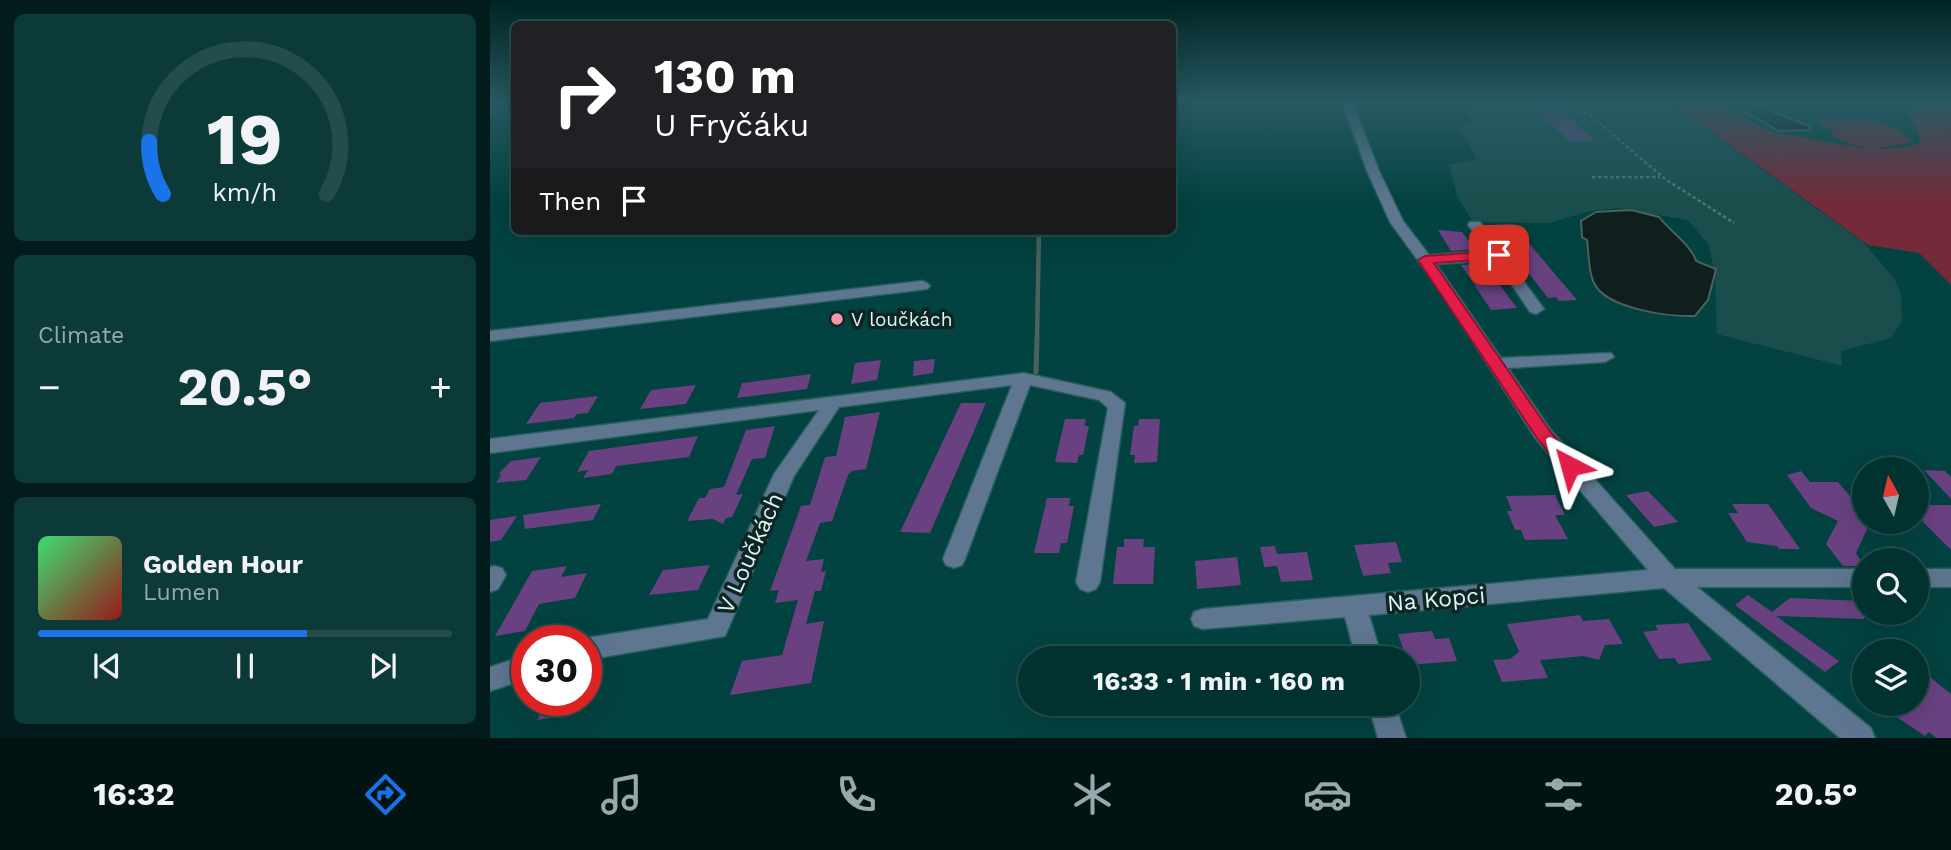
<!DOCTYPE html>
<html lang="en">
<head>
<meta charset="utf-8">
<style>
	:root { --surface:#023230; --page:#0c3a38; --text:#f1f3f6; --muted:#96aaab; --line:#234d4c; --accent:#1a73e8 }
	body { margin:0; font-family:"Work Sans",sans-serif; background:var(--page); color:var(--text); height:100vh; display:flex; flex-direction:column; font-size:26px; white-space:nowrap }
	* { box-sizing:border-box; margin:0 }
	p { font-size:23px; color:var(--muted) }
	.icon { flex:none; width:38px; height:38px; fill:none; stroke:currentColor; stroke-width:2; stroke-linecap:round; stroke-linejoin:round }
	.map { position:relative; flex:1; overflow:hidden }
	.panel { display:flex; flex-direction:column; gap:14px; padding:14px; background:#011c1a; width:490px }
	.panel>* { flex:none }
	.hud { position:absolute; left:21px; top:21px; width:665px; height:214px; border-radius:10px; box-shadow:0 7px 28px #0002,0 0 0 2px var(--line); background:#202124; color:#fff; overflow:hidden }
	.needle { width:46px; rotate:352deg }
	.buttons { position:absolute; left:1362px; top:457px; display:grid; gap:14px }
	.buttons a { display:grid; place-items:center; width:77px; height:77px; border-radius:50%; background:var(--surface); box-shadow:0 7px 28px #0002,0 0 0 2px var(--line); font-size:35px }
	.speed { position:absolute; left:21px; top:625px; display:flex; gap:14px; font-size:35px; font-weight:700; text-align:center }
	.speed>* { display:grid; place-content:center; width:91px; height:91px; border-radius:50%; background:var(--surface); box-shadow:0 7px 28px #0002,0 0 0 2px var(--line); line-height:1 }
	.speed .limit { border:10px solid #d22; background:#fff; color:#111 }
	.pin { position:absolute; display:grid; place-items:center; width:60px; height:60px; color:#fff; margin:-30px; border-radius:14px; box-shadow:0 4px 10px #0006 }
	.me { position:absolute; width:77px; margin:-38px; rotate:321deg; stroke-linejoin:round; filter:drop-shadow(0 0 5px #0008) }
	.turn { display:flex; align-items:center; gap:24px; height:147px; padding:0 28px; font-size:32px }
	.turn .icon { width:91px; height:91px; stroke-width:2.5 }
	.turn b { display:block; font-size:49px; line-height:60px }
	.then { display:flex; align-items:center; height:66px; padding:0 28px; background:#0003; gap:14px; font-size:26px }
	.big { font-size:52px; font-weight:700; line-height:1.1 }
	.panel .tile { flex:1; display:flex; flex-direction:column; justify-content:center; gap:10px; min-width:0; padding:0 24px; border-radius:10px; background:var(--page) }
	.panel .dial { align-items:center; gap:0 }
	.dial svg { height:182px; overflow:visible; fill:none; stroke:var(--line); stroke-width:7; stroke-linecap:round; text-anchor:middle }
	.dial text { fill:var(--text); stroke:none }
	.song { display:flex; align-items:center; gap:21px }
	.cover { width:84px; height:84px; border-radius:10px; background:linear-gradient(135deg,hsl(140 70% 55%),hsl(0 70% 35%)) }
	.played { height:7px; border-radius:4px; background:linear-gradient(90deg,var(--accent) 65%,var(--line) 65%) }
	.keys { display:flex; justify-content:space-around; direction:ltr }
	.heat { display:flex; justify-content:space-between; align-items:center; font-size:38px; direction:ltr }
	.trip { position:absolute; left:528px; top:646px; width:402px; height:70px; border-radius:35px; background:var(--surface); box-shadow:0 7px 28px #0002,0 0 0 2px var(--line); font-weight:700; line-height:70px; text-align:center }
	.tab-bar { display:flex; height:112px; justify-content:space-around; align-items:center; background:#011413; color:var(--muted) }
	.tab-bar .icon { width:49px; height:49px }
	.tab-bar .selected { color:var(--accent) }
	.tab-bar b { font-size:32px; color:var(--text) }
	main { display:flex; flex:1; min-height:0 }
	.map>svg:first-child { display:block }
</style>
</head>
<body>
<main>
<section class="panel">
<div class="tile dial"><svg viewBox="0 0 100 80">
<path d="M14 69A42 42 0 1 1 86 69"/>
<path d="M14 69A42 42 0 0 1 8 46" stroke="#1a73e8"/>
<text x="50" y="56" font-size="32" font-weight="700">19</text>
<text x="50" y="72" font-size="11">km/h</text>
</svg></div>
<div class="tile"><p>Climate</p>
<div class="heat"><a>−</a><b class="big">20.5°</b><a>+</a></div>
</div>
<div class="tile">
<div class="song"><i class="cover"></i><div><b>Golden Hour</b><p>Lumen</p></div></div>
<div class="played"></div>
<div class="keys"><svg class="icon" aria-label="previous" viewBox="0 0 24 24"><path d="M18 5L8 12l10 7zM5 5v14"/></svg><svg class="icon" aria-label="pause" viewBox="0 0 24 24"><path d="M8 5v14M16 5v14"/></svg><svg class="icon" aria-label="next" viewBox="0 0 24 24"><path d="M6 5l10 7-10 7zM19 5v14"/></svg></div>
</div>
</section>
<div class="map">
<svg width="1461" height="738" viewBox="0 0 1461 738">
	<rect width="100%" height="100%" fill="#024240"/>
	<path fill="#1a4e4c" d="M972 101H1177L1373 242 1404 278 1411 294 1412 321 1401 338 1351 351 1352 366 1227 334 1225 276 1219 245 1198 220 1129 208 1100 211 1059 223 983 222 967 196 959 165 987 159 969 126 982 122Z"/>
	<path fill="#742a38" d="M1431 101H1461V285L1429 253 1378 245 1187 107H1235L1279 131 1377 149 1344 138 1341 130 1324 121C1356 116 1400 115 1424 142L1382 149 1411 148 1429 144 1430 138 1418 112Z"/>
	<path fill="#0f1f1e" stroke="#4c605e" stroke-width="2" d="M1257 102 1320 126V130L1289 131 1242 104Z
		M1141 210 1169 217C1179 230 1202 246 1206 261L1226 269 1218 300 1205 316C1180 317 1116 309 1104 283 1098 272 1099 252 1097 240L1092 237 1091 221 1106 212Z"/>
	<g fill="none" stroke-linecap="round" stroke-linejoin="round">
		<path stroke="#4c605e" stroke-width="4.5" d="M547 339 549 231"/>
		<path stroke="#4c605e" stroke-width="5" d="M546 372 547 337"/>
	</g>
	<path fill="#694181" d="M1061 101 1105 141H1080L1050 113Z
		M1023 224 1037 241 1087 300 1069 301 1066 297 1058 298 1001 225Z
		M948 230 972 232 985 249 961 251Z
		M995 263 1009 284 1027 308 1001 310 971 265Z
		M445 359 443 373 423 376 424 361Z
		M391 360 387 380 361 384 365 363Z
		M321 374 317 389 247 398 252 383Z
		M206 385 196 404 150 409 161 390Z
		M108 396 98 413 87 414 84 418 36 424 50 403Z
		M471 403H496L440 533 410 532Z
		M390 412 376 469 362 471 358 475 342 521 330 523 316 561 334 559 331 572 336 571 331 591H325L316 624 334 621 321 683 240 695 252 661 292 655 308 600 285 603 289 590 280 591 311 506 320 505 335 457 346 456 355 417Z
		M575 419H596L595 426H599L593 455H589L587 463 565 462Z
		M649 419H670L667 462 644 463 645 455H640L644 426H648Z
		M285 426 275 458 262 459 246 495 253 494 242 517 236 518 233 524 223 519 197 521 209 498H215L220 489 234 487 256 430Z
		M208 436 199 457 126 466 122 474 93 478 98 470 87 472 99 451Z
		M51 457 36 480 6 483 11 475 9 473 21 461Z
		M1434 470 1455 471 1461 477V499Z
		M1311 471 1320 482H1348L1374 513V522L1378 527 1366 553 1374 566H1353L1336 544 1348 521 1321 508 1297 475Z
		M1158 491 1188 522 1164 527 1136 495Z
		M1065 495 1075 515H1065L1078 539 1035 540 1031 530H1025L1017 511H1022L1016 496Z
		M557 498H580L579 506H584L577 543H571L569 553H544Z
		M111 504 103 520 35 529 33 515Z
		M1242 504H1278L1310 549H1289L1287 546 1257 542 1238 513H1248Z
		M1426 505H1461V550L1426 515Z
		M27 516 11 540 0 542V520Z
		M634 539H654L653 547H665L663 584H623L627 547H634Z
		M906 542 912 562 898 563 901 573 873 576 864 545Z
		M785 546 787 554 817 552 823 580 791 582 787 566 774 567 770 547Z
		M747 557 751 585 707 589 705 561Z
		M220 565 208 590 159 595 173 570Z
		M77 566 71 577 97 573 85 598 49 604 35 631 5 636 42 571Z
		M1258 595 1282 612 1300 598 1374 601V619L1286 616 1349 661 1335 672 1245 605Z
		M1090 615 1093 621 1119 619 1133 644 1115 645 1109 660 1094 656 1050 660 1058 678 1012 682 1003 660 1020 659 1029 652 1017 624Z
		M1198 623 1222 660 1188 664 1185 658 1169 659 1153 632 1168 630 1165 625Z
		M942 631 945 639 959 638 967 661 919 665 908 634Z
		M1426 666 1461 694V738H1446L1439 732 1435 736 1387 704H1426Z
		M57 700H93L86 713 47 720Z"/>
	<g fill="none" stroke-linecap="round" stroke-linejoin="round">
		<g stroke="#255f5d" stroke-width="3">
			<path id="street" d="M852 101H862L889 171 913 221 939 255 999 251 978 225 980 222H990L1054 309 1046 314 1040 312 1005 260 946 264 1011 358 1121 353 1124 357 1115 362 1018 368 1060 429 1185 569H1374V587H1207L1381 728 1385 738H1350L1174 588 879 615 892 658H866L855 617 713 629 704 626 701 619 704 612 713 609 1158 570 1046 439 948 288 900 222 877 171Z
				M432 281 437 283 440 286 437 289 0 341V331Z
				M534 373 621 392 635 403 610 582 606 589 598 592 590 589 586 582 618 408 609 400 540 385 475 559 472 565 464 568 456 565 453 559 522 385 349 407 304 476 235 636 96 660V640H89L96 638 218 619 284 474 329 410 0 453V439Z
				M4 566 12 568 16 575 8 589 0 592V567Z
				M1426 569H1461V587H1426Z
				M37 655V679L0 691V667Z
				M878 704H905L916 738H888Z"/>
		</g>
		<path stroke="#447977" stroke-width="2.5" stroke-dasharray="3.5 2.5" stroke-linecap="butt" d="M1041 101 1100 115 1175 179 1244 223
			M0 113 12 101
			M1102 177H1170"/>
		<use href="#street" fill="#5e7690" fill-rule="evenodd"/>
	</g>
	<linearGradient id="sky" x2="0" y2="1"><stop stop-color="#012423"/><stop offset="0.5" stop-color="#285a64"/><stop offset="1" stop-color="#285a64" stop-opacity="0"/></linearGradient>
	<rect width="1461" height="204" fill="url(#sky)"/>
	<path fill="#e11d48" stroke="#92132f" stroke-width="2" d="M1009 251 1013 253V258L944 263 1059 430 1086 462 1089 466 1086 471H1073L1047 438 928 260 935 256Z"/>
	<circle fill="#f49aa6" stroke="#0e2523" stroke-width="2.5" cx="347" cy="319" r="7"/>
	<g text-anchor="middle" stroke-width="7" stroke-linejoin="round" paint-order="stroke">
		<g font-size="19" fill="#dbf7f5" stroke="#0e2523" text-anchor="start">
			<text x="361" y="326">V loučkách</text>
		</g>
		<g font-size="23" fill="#dbf7f5" stroke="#0e2523">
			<text transform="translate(260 553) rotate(-66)" y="8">V Loučkách</text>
			<text transform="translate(946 599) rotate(-5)" y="8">Na Kopci</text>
		</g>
	</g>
</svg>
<div class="buttons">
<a><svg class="needle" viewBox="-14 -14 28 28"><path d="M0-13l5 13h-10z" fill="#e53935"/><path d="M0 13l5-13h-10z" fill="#96aaab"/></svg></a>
<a><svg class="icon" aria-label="search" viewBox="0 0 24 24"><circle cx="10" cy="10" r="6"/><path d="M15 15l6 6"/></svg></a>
<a><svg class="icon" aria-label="layers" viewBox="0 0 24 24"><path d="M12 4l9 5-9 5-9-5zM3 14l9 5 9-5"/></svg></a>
</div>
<div class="speed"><div class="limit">30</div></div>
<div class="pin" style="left:1009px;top:255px;background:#d93025"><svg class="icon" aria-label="arrive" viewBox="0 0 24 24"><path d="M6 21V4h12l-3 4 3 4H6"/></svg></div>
<svg class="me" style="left:1080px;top:466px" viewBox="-20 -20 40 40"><path d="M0-17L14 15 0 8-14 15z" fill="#e11d48" stroke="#fff" stroke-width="4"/></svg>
<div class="trip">16:33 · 1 min · 160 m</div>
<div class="hud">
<div class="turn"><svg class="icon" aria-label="right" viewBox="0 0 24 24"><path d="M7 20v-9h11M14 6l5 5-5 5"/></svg><div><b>130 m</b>U Fryčáku</div></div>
<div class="then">Then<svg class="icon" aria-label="arrive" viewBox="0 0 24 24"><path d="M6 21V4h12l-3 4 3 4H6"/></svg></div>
</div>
</div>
</main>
<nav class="tab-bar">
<b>16:32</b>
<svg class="icon selected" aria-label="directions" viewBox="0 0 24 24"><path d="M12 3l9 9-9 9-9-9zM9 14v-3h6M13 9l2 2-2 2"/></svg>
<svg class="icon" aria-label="music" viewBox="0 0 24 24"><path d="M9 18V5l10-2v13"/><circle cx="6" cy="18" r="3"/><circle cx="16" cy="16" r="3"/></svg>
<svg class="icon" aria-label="phone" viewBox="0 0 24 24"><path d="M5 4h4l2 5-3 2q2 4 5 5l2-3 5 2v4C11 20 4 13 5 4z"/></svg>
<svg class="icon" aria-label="climate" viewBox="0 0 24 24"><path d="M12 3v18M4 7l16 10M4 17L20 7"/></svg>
<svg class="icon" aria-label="car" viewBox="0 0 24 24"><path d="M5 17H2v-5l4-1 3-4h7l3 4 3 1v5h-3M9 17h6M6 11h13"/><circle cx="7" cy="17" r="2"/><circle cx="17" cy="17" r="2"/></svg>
<svg class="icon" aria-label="filters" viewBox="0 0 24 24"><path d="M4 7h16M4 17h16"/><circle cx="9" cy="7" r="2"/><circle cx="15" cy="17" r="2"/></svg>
<b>20.5°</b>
</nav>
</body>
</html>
